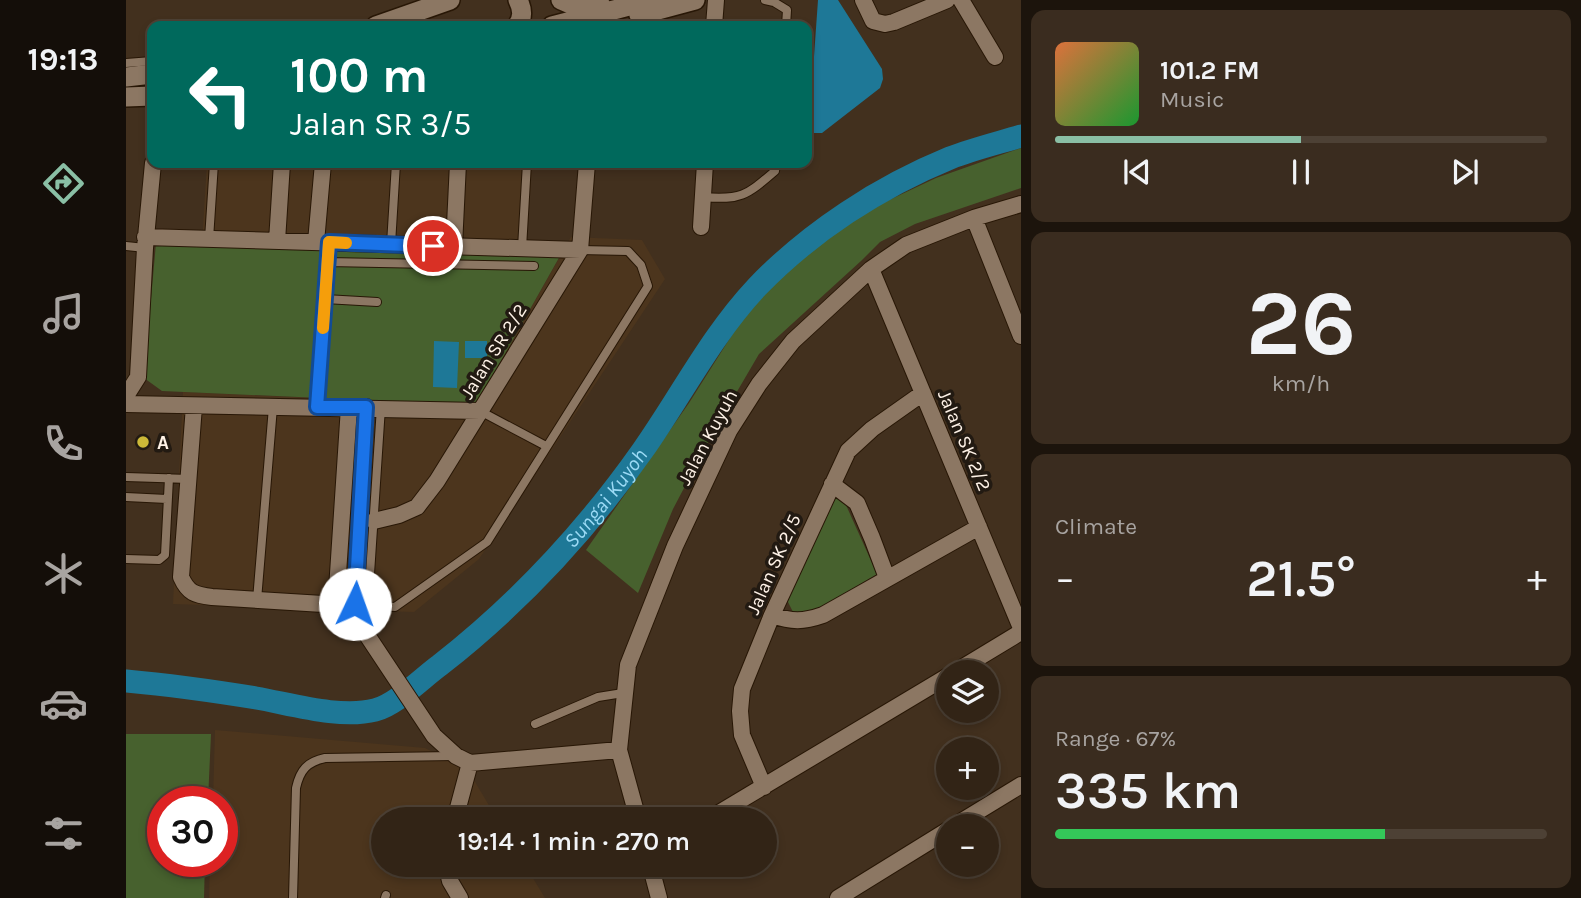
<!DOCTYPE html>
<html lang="en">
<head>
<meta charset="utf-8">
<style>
	:root { --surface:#322416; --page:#3a2c1f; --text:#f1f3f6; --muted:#a8a4a1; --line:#4d4135; --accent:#8abfa5 }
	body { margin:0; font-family:Karla,sans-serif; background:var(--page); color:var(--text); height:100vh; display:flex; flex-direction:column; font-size:26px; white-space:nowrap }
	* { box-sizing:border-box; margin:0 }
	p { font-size:23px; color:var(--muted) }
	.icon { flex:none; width:38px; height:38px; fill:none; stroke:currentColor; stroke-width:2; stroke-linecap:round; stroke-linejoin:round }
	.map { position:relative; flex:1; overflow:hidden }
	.side { display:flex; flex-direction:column; gap:10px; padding:10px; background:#1c140c; width:560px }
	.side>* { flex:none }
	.guide { position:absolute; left:21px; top:21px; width:665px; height:147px; border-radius:14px; box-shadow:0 4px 10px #0003,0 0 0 2px var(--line); background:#00695c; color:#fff; overflow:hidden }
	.tools { position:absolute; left:810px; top:660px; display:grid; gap:14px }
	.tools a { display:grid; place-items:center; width:63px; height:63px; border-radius:50%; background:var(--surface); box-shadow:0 4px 10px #0003,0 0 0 2px var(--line); font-size:35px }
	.speed { position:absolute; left:21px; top:786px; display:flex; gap:14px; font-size:35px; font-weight:700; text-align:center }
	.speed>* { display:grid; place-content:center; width:91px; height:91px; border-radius:50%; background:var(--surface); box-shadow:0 4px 10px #0003,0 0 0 2px var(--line); line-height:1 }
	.speed .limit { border:10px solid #d22; background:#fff; color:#111 }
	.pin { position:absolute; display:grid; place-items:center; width:60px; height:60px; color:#fff; margin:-30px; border:4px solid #fff; border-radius:50%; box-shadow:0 2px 7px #0007 }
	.me { position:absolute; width:77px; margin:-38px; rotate:3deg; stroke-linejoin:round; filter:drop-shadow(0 0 5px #0008) }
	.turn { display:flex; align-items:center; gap:24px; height:147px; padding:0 28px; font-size:32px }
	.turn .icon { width:91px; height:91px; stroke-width:2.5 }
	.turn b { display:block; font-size:49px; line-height:60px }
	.big { font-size:52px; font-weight:600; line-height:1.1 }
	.side .tile { flex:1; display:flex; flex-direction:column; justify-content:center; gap:10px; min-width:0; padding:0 24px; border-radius:14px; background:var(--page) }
	.side .dial { align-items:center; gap:0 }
	.dial b { font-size:91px; line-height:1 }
	.song { display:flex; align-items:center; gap:21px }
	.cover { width:84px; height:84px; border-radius:10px; background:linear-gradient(135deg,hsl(20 70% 55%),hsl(130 70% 35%)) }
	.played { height:7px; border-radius:4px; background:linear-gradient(90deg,var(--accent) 50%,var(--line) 50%) }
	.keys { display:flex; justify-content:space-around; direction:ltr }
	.heat { display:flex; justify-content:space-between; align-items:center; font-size:38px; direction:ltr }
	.charge { height:10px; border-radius:5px; background:linear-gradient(90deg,#34c759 67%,var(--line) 0) }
	.trip { position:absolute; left:245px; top:807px; width:406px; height:70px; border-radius:35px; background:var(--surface); box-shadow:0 4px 10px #0003,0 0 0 2px var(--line); font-weight:600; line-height:70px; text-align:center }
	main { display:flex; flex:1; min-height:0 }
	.dock { display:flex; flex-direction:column; width:126px; justify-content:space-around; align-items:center; background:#140e09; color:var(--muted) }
	.dock .icon { width:49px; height:49px }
	.dock .active { color:var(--accent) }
	.dock b { font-size:32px; color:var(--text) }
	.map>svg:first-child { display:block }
</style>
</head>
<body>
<main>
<nav class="dock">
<b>19:13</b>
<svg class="icon active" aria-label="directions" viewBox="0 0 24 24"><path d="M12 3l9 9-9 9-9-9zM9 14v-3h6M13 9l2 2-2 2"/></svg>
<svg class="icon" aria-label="music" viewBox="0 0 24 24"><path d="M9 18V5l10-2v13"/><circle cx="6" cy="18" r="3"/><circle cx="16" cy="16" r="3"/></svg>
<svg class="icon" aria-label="phone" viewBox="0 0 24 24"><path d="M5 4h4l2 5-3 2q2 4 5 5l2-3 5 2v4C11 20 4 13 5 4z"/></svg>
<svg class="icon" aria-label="climate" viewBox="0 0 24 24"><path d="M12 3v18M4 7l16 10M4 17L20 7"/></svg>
<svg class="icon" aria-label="car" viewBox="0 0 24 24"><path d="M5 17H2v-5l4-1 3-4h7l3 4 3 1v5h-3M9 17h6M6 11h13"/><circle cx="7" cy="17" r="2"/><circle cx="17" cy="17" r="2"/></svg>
<svg class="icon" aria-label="filters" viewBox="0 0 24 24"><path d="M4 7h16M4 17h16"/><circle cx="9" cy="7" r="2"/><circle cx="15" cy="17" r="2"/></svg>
</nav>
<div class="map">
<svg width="895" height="898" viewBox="0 0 895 898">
	<rect width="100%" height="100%" fill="#42301e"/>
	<path fill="#4c351d" d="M81 163H406L400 255 76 244Z
		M445 237 516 240 539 279 353 559 288 612 47 604 57 392 350 405Z
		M89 730 299 748 342 770 371 819H257V864L399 865 419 898H83L84 861H96V802L87 801Z"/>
	<path fill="#47612e" d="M895 148V188L789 224 754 242 735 261 633 354 588 431 547 509 512 593 460 550 563 403 611 327 651 279 727 217 810 178Z
		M30 243 434 256 350 405 36 391 18 378Z
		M708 493 720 505 751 574 681 616H669L659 596Z
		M0 734H85L82 801 37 802V861H79L78 898H0Z"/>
	<path fill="#1e7897" d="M692 0H712L756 69 757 79 754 88 696 133H688L683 127Z
		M308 341 333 342 331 388 307 387Z
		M339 341H361V358H339Z"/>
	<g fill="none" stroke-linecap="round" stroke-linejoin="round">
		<path stroke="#1e7897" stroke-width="23" id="s1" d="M0 681C44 685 87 691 130 698 165 704 214 719 249 710 270 705 296 678 314 665 392 604 460 531 517 450 555 396 585 336 631 287 684 232 753 187 824 158 847 149 872 143 895 136"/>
		<g stroke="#281706" stroke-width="10">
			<path id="service" d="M639 0 648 2 661 10 660 26
				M0 63 26 61
				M577 197C615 200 620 196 649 171L650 163
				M83 239 88 163
				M265 244 270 163
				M0 246 19 248
				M396 248 401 163
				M202 262 408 266
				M199 299 251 302
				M191 407 203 242
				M255 407 243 589 254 606 269 607 361 542 522 286 515 265 502 251 454 250
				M354 411 420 446
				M0 477 63 479
				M0 497 41 499
				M0 559 33 560 39 555 43 478
				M131 600 147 407
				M409 724 472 697 497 693
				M167 898 170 788C174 770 181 762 199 758L327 756
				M259 898 260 895"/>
		</g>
		<g stroke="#281706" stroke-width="18">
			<path id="minor" d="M737 0 747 21 759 24 768 22 821 0
				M835 0 869 57
				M588 26 590 0
				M848 218 895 336
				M575 227 579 163
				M19 237 454 250
				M151 241 156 163
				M190 242 197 163
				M328 246 332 163
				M745 269 895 628
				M0 396 12 377 19 248 27 163
				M0 404 354 411
				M68 406 55 577C62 593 69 595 86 597L197 604 206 599 211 589 223 407
				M240 407 229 604 237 629 308 736 330 756 344 763 493 750
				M706 484 731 503 746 538 761 578
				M248 521 273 515 291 507 311 481 454 250 461 163
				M646 615C666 622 677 622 697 615L853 527
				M829 672 895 632
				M638 787 616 735 614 711 616 689 646 615 722 451 746 429 797 393
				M329 819 344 763
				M512 819 493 750 502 665 549 546 603 431 633 384 667 341 745 269 780 245 848 218 895 204
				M583 819 822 676
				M828 826 895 785
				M320 864 324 881 334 898
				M524 864 533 898
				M712 898 822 830"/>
		</g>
		<g stroke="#281706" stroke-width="22">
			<path id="tertiary" d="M435 0 449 6 476 7
				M513 15 569 0
				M250 26 324 0
				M391 26C397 18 397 10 392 0
				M426 26 526 0
				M0 77 26 74
				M0 97 26 96"/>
		</g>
		<use href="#service" stroke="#8c7763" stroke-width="8"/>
		<use href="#minor" stroke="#8c7763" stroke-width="16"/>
		<use href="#tertiary" stroke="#8c7763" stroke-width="19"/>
	</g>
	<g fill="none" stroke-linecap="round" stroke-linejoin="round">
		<g stroke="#114b97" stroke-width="18">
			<path id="route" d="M229 604 240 407H191L203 242 307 246"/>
		</g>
		<use href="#route" stroke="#1a73e8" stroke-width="12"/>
		<path stroke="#f59e0b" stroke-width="12" d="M197 328 203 242 220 243"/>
	</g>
	<circle fill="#ccb938" stroke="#221a12" stroke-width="2.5" cx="17" cy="442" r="7"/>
	<g text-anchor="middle" stroke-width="7" stroke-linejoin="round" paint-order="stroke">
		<g font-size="19" fill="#fef2e7" stroke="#221a12">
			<text transform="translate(367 351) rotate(-58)" y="7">Jalan SR 2/2</text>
			<text transform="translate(581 437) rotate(-62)" y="7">Jalan Kuyuh</text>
			<text transform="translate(839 440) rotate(67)" y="7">Jalan SK 2/2</text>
			<text transform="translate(647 564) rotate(-66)" y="7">Jalan SK 2/5</text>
		</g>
		<g font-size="19" font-weight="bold" fill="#fef2e7" stroke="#221a12" text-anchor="start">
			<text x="31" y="449">A</text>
		</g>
		<g font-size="21" font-style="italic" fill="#9bdaf5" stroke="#221a12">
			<text dy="7" stroke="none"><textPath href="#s1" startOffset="567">Sungai Kuyoh</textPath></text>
		</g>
	</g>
</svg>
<div class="tools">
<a><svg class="icon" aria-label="layers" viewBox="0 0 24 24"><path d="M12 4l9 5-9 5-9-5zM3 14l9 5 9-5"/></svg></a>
<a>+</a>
<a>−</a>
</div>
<div class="speed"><div class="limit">30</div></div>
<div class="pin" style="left:307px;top:246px;background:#d93025"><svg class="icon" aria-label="arrive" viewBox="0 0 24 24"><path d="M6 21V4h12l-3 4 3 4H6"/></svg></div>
<svg class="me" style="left:229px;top:604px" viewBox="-20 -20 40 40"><circle r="19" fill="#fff"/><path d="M0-13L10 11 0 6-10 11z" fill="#1a73e8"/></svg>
<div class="trip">19:14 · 1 min · 270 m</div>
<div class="guide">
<div class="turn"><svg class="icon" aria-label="left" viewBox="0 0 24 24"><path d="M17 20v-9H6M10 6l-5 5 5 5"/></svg><div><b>100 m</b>Jalan SR 3/5</div></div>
</div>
</div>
<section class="side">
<div class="tile">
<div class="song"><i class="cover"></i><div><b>101.2 FM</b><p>Music</p></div></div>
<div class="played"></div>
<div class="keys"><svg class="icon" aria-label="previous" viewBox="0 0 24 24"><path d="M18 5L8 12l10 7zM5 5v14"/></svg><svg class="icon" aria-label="pause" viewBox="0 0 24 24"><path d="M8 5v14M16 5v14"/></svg><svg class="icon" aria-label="next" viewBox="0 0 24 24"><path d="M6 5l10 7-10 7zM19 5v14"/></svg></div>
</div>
<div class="tile dial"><b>26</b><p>km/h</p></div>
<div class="tile"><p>Climate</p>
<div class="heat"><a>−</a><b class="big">21.5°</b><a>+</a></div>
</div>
<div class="tile"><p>Range · 67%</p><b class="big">335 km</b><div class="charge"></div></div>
</section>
</main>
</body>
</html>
